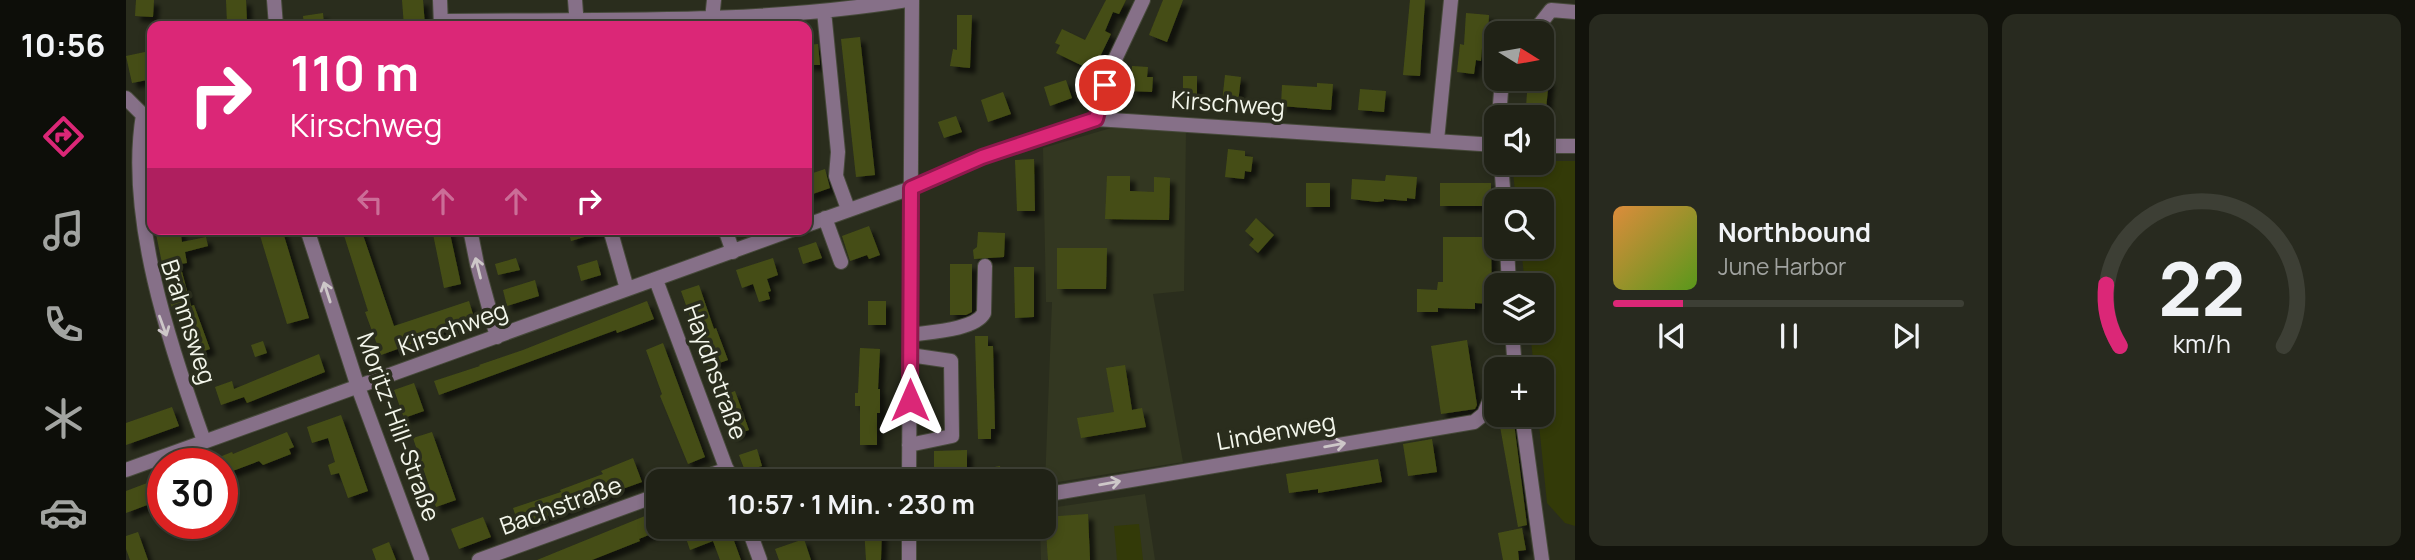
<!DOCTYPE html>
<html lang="de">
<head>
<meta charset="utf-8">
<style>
	:root { --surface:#202216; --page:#282a1f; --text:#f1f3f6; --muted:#a2a4a1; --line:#3d3f35; --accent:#db2777 }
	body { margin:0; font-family:Manrope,sans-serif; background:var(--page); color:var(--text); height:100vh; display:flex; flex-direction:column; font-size:26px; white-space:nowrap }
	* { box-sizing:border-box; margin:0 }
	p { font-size:23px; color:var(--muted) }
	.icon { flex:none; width:38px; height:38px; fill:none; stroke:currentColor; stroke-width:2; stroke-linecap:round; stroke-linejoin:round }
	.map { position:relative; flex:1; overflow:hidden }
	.details { display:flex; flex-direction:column; gap:14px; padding:14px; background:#12130c; width:840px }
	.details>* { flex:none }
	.hud { position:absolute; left:21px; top:21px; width:665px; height:214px; border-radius:14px; box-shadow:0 4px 10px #0003,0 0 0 2px var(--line); background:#db2777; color:#fff; overflow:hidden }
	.needle { width:46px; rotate:101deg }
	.fabs { position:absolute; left:1358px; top:21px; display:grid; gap:14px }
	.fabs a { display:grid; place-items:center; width:70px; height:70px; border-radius:14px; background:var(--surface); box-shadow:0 4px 10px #0003,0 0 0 2px var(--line); font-size:35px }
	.speed { position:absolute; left:21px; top:448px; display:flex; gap:14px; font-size:35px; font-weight:700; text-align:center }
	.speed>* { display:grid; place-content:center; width:91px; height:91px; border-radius:50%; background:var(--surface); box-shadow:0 4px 10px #0003,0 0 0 2px var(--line); line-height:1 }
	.speed .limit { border:10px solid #d22; background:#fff; color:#111 }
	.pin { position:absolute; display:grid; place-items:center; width:60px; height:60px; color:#fff; margin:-30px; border:4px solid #fff; border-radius:50%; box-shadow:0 2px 7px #0007 }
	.me { position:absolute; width:77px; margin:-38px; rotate:0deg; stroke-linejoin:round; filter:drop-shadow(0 0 5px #0008) }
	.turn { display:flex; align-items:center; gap:24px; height:147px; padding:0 28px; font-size:32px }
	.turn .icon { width:91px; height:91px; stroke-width:2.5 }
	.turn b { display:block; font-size:49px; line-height:60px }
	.lanes { display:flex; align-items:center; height:66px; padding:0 28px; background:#0003; justify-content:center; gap:35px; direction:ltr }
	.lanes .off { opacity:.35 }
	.details .card { flex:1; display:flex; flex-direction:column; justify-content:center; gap:10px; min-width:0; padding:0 24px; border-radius:14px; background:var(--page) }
	.details .dial { align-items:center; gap:0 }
	.dial svg { height:182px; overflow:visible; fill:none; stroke:var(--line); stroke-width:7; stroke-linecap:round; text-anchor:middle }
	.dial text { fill:var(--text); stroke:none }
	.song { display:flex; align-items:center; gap:21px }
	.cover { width:84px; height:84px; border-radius:10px; background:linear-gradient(135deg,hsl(30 70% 55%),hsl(90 70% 35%)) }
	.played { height:7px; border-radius:4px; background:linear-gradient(90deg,var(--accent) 20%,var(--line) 20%) }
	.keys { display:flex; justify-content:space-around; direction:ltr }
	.details .tiles { flex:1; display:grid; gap:14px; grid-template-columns:repeat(2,1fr) }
	.trip { position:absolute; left:520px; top:469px; width:410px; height:70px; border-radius:14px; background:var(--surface); box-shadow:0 4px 10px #0003,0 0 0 2px var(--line); font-weight:700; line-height:70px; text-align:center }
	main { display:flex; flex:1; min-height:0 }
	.tab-bar { display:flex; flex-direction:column; width:126px; justify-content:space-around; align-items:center; background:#0d0e09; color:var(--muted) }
	.tab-bar .icon { width:49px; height:49px }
	.tab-bar .on { color:var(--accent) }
	.tab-bar b { font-size:32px; color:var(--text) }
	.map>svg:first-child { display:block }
</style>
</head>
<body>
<main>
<nav class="tab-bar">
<b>10:56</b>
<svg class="icon on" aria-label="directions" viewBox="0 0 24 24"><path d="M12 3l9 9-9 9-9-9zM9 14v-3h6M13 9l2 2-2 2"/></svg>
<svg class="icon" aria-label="music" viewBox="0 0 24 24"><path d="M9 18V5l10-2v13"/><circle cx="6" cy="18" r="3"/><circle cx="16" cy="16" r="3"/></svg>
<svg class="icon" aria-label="phone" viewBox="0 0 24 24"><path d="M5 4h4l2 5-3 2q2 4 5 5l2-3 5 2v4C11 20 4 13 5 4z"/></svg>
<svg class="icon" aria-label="climate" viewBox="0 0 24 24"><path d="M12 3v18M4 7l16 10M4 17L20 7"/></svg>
<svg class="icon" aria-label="car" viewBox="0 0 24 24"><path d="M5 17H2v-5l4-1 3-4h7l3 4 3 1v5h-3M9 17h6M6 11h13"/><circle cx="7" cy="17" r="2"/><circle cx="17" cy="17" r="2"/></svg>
</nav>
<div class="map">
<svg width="1449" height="560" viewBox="0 0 1449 560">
	<defs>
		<filter id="shadow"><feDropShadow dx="5.5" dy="5.5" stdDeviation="2" flood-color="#0009"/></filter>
	</defs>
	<rect width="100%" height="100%" fill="#2a2d1d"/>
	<path fill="#333721" d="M985 128 1060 130 1058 291 1027 294 1057 462 919 484 926 302H920L917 148Z
		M1019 494 1029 560H915L914 527H917V509Z"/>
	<path fill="#333a08" d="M1416 161H1449V526L1439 523 1421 503 1412 415H1416V369H1408L1404 331H1416V285H1399L1395 247H1416V201H1390L1386 163Z
		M1013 524 1017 560H991L988 526Z"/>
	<path fill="#454e15" filter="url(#shadow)" d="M10 0H28L27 17 9 16Z
		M100 0H120L121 22 101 23Z
		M276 0H297L299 26H278Z
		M980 0H1000L993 14 987 12 979 31 985 34 967 71 930 53 934 45 929 43 936 29 959 40Z
		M1037 0H1057L1041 42 1023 35Z
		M1284 0H1299L1294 76 1277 75Z
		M197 13 198 26H178L177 16Z
		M1340 13 1363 15 1362 35 1357 34 1355 61 1350 60 1348 74 1331 72 1334 44 1338 45Z
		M831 15H846L844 68 824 66 827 49 831 50Z
		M734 37 749 175 730 177 715 39Z
		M692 44 694 65H681V45Z
		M19 52 26 79 6 83 0 56Z
		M1006 66 1022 67 1021 77H1027L1026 92 1005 91Z
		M1099 75 1115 77 1112 103 1096 102Z
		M1057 76H1071V100H1057Z
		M1402 79H1423L1420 109 1400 107Z
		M940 80 946 98 924 106 918 87Z
		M1191 83 1207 84 1205 110 1155 106 1156 85 1191 87Z
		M1234 89 1260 91 1258 112 1232 110Z
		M877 92 885 114 862 122 855 100Z
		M830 116 836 132 818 138 812 122Z
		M1102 149 1119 151V156L1127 157 1125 172 1119 171 1118 179 1099 177Z
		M908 159 909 211H891L889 160Z
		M699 169 704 188 681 196V175Z
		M1260 175 1291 177 1289 199 1281 198V201L1258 199V201L1251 202 1225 199 1226 179 1259 181Z
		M981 176H1004V191L1028 192V177L1044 178 1043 220 979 219Z
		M1180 183H1204V207H1180Z
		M1314 183H1365V206H1314Z
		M1130 218 1148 235 1132 253 1123 245 1128 239 1119 231Z
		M743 226 754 255 743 259 741 255 724 261 716 236Z
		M29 229H54L56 242 80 237 82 246 59 252 61 263 54 264 65 306 68 305 84 349 64 356 44 302Z
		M132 229H156L183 318 161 324Z
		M216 229H235L268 326 343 301 349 321 255 355 239 312 242 311Z
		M306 229H323L335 284 318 288Z
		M442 229H474L475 232 445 241Z
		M852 232 879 233 878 257 848 259 847 250 851 247Z
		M1317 237H1365L1366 304 1349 303V309L1312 308V312H1291V289L1311 290 1312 282H1317Z
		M690 242 696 258 677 264 672 248Z
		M931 248H981L980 289H931Z
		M390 258 394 270 372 275 369 264Z
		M647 258 652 275 641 279 645 291 642 292 644 299 633 302 627 284 616 288 610 270Z
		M471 260 475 275 455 281 451 266Z
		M824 264H846V312L840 315H824Z
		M888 267H908V317L889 318Z
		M409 280 413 296 381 306 377 290Z
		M573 285 588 329 590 328 602 360 582 367 555 291Z
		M521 301 528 319 491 333 490 330 313 395 308 381 354 366 353 365 397 350Z
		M742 301H760V325H742Z
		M849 336H862V346H867L869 429H865V439H852Z
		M1341 340 1351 405 1349 409 1315 414 1305 346Z
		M137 341 141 353 129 357 125 345Z
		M537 343 579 457 562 464 534 396 536 394 520 350Z
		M734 348 754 349 752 389H754V413H751V445H734V406H729V393H732Z
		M193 354 199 372 121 403 118 397 95 405 89 387 106 381 108 389Z
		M999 365 1006 410 1016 408 1020 427 955 438 951 418 988 412 980 368Z
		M288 383 298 411 278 418 268 390Z
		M609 391 623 430 606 436 593 397Z
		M46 407 53 426 0 445V423Z
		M215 415 242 491 222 498 213 473 205 475 202 465 209 462 202 438 186 443 181 427Z
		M1372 415H1387L1401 525 1392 527Z
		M161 432 168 447 163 449 165 454 137 465 133 461 96 475V456L106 452 107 454Z
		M306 432 330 500 310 507 287 438Z
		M1306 439 1311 472 1282 476 1277 444Z
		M631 449 636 466 619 471 613 455Z
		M841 450V472L874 466 876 481H808V451Z
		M507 458 516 482 393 526 387 508 435 492 434 490 477 474 475 471Z
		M1252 459 1256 482 1192 493V489L1163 493 1160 474Z
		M37 477V499L0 513V491Z
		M524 514 530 532 513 539 514 541 466 560H411Z
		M962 514 964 560H922L919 517Z
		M357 517 365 537 333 549 325 529Z
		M579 527H603L615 560H594L587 541 564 550 559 535Z
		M738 527H756L755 560H740Z
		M1396 528 1400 550 1392 551 1393 560H1377L1372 533Z
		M12 532 22 560H4L0 549V536Z
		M678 539 685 560H653L649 549Z
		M263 542 270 560H250L246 549Z"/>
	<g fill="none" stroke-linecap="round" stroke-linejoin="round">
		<g stroke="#46493a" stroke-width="16">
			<path id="minor" d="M148 0 150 26
				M314 0 315 26
				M449 0 451 26
				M698 11 712 152 710 176 722 209
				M586 19 588 0
				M315 21C471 19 627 25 781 0
				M1407 33 1425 10 1449 12
				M0 98 17 115C0 216 44 346 78 441
				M1373 117 1376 79
				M970 119 984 70 1017 0
				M1311 140 1325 0
				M1416 146H1449
				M1375 163 1378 201
				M699 218 715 262
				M681 225 785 188 856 157 970 119 1370 145
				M181 229 232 387 296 560
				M344 229 351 264 371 337
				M484 229 501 289
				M599 229 607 252
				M1381 247 1383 285
				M530 280 605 481
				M1386 331 1389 369
				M784 335C803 332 849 330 858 313L859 266
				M1396 415 1416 560
				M783 445 826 436 825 361 784 355
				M0 470 668 229
				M568 481 601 469
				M783 481 786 0
				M917 495 1348 422 1358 414 1370 385
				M622 527 634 560
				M783 527V560
				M353 560 532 495"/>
		</g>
		<use href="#minor" stroke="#867088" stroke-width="14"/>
	</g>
	<defs><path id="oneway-shaft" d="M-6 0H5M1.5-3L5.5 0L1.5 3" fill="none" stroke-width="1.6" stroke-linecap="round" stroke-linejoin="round" transform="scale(1.75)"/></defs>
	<g stroke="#cdc7c8">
		<use href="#oneway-shaft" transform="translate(352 268) rotate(-104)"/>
		<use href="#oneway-shaft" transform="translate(201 292) rotate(-108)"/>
		<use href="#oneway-shaft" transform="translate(37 326) rotate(70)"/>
		<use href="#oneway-shaft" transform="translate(1209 445) rotate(-10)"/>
		<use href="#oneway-shaft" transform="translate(984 483) rotate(-10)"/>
	</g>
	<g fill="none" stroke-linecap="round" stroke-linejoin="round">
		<g stroke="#8e194d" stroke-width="18">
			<path id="route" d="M784 400 785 188 856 157 970 119 979 85"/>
		</g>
		<use href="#route" stroke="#db2777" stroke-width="12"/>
	</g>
	<g text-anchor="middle" stroke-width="7" stroke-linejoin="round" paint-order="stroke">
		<g font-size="24" fill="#f3f6eb" stroke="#2a2d1d">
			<text transform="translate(1102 104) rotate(4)" y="8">Kirschweg</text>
			<text transform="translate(62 322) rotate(72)" y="8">Brahmsweg</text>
			<text transform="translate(327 329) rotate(-20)" y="8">Kirschweg</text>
			<text transform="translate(589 372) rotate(70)" y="8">Haydnstraße</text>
			<text transform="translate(272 427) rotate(70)" y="8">Moritz-Hill-Straße</text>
			<text transform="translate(1150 432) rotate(-10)" y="8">Lindenweg</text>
			<text transform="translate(435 506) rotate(-20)" y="8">Bachstraße</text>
		</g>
	</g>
</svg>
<div class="fabs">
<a><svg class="needle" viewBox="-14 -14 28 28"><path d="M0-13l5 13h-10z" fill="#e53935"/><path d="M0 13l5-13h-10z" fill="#a2a4a1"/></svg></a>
<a><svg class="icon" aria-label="sound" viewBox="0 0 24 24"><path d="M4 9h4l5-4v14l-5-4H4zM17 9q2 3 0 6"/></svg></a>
<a><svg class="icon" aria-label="search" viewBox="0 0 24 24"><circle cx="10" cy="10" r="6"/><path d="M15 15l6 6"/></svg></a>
<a><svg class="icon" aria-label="layers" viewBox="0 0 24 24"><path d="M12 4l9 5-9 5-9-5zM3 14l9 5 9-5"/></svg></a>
<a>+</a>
</div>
<div class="speed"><div class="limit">30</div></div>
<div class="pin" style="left:979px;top:85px;background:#d93025"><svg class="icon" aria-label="arrive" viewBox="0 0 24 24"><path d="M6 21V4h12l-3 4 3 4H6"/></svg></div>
<svg class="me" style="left:784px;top:400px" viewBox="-20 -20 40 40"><path d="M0-17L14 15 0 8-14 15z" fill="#db2777" stroke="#fff" stroke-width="4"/></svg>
<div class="trip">10:57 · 1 Min. · 230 m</div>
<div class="hud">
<div class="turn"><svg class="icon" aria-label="right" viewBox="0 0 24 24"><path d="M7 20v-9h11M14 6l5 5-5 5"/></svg><div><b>110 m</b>Kirschweg</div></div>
<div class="lanes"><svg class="icon off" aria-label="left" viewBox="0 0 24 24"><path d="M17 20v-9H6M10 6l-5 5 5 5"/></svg><svg class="icon off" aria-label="ahead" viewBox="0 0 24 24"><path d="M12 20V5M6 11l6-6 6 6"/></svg><svg class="icon off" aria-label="ahead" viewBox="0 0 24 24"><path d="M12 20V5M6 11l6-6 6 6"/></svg><svg class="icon" aria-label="right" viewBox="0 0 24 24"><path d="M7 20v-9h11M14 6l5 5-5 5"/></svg></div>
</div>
</div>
<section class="details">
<div class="tiles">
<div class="card">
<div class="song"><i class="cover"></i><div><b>Northbound</b><p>June Harbor</p></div></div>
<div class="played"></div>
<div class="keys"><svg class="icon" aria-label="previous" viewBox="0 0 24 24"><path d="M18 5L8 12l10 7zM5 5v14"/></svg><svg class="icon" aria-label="pause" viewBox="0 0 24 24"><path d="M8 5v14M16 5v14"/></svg><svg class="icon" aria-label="next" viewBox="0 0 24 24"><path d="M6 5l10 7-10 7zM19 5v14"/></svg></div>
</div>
<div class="card dial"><svg viewBox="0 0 100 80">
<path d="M14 69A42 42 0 1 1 86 69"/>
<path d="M14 69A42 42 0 0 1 8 42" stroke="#db2777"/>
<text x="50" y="56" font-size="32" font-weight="700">22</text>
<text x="50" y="72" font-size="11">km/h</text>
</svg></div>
</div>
</section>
</main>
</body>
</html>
